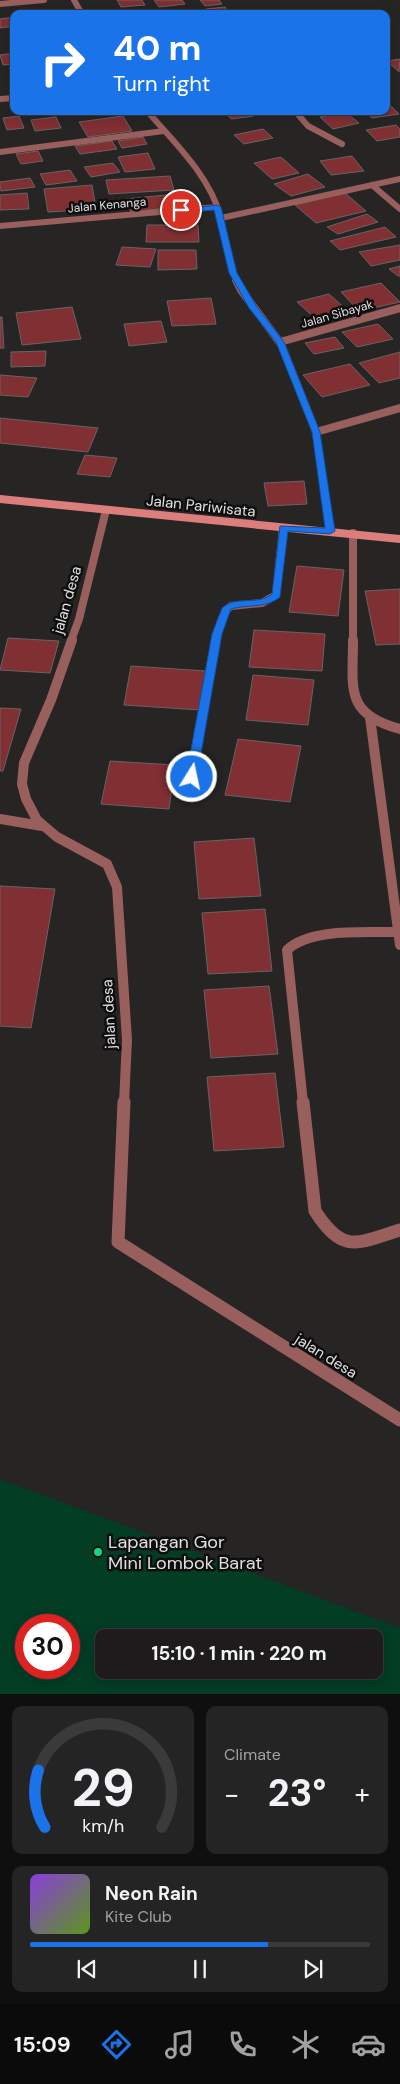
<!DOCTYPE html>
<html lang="en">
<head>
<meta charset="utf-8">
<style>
	:root { --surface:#1d1b1b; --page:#252424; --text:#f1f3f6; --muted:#a0a1a3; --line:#3b393a; --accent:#1a73e8 }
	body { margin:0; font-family:"DM Sans",sans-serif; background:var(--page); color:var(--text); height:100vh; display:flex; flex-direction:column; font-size:19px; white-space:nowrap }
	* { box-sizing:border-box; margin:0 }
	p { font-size:16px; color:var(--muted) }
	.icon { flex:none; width:28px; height:28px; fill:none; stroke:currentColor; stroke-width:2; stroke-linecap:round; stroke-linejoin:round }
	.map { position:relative; height:1694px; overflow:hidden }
	.sheet { display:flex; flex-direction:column; gap:12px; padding:12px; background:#100f0f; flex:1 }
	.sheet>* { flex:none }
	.top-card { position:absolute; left:10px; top:10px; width:380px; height:105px; border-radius:10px; box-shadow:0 2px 12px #0003,0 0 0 1px var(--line); background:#1a73e8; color:#fff; overflow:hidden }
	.speed { position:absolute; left:15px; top:1614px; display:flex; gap:10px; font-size:25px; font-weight:700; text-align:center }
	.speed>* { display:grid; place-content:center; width:65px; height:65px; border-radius:50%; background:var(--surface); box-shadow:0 2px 12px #0003,0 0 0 1px var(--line); line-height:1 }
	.speed .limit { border:8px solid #d22; background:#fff; color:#111 }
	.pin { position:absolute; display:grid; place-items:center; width:42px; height:42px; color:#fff; margin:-21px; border:2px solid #fff; border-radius:50%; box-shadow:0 1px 5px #0007 }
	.me { position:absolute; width:55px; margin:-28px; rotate:10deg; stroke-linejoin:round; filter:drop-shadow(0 0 4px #0008) }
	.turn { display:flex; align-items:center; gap:18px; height:105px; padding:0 20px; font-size:22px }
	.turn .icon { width:65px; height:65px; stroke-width:2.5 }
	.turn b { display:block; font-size:35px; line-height:42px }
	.big { font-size:38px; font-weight:700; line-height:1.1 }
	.sheet .widget { flex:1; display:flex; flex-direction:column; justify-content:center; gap:8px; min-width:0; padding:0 18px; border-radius:10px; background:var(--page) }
	.sheet .dial { align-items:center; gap:0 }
	.dial svg { height:130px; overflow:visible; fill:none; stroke:var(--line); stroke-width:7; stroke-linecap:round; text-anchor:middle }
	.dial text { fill:var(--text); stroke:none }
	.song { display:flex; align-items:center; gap:15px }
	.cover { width:60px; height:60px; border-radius:8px; background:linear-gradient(135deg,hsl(270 70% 55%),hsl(90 70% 35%)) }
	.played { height:5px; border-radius:2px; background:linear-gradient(90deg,var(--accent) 70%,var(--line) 70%) }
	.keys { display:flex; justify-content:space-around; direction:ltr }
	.heat { display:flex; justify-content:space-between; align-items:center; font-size:28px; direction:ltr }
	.sheet .tiles { flex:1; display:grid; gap:12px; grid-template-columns:1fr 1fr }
	.widget:last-child { grid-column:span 2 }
	.trip { position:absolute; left:95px; top:1629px; width:288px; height:50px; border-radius:10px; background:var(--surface); box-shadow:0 2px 12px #0003,0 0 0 1px var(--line); font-weight:700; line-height:50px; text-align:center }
	.dock { display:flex; height:80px; justify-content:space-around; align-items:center; background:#0c0b0b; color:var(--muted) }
	.dock .icon { width:35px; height:35px }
	.dock .current { color:var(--accent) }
	.dock b { font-size:22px; color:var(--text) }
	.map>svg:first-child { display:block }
</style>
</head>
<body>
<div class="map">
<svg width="400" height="1694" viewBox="0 0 400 1694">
	<rect width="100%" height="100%" fill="#272424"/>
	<path fill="#023d24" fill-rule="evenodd" d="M0 1479 400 1628V1694H0ZM26 1625H69V1668H26ZM104 1638H374V1670H104Z"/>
	<path fill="#802f32" stroke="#686464" d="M117 0H142L145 5 121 7Z
		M154 0H182L185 4 159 7Z
		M200 0H219L222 4 205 6Z
		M225 7 230 14H210L206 9Z
		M14 17V26L0 28V19Z
		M14 53V64L3 65 0 55Z
		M400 59 399 72 387 61Z
		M390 105 399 114 372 118 365 111H386V106Z
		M224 111H251L254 116 231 119Z
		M345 112 359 123 333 129 320 117Z
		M19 116 24 128 7 130 3 118Z
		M123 116 132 131 88 137 79 122Z
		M56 117 61 128 35 131 31 120Z
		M396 125 400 129V137L377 141 366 130Z
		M263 129 273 138 244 144 234 135Z
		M143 137 147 144 122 148 118 141Z
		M112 141 117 149 80 154 75 146Z
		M38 151 43 161 21 164 16 154Z
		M148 153 155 169 125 172 118 157Z
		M352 156 364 171 331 175 320 161Z
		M281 157 299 173 272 179 254 163Z
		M113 163 120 172 91 177 84 167Z
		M70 170 77 181 46 185 40 174Z
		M308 174 325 187 291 196 274 184Z
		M170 176 174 190 109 194 106 180Z
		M30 178 35 187 1 191 0 189V182Z
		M92 185 96 209 48 212 44 189Z
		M27 193 29 209 0 210V195Z
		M186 193 192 205 131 212 126 199Z
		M345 193 366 211 316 223 295 205Z
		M367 214 378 222 338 234 327 227Z
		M147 225H198L199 242H146Z
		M385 227 396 237 340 250 330 241Z
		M400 245V260L371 266 359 252Z
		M122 247 156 249 150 267 116 265Z
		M158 250H196L197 269 158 270Z
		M400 266V276H398L389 269Z
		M381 283 400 302 359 311 341 292Z
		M329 294 349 312 317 320 297 302Z
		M211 298 216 324 172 326 167 301Z
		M72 307 81 339 22 345 16 313Z
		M0 317H2L4 348H0Z
		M161 321 167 342 129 346 124 324Z
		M378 324 393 339 357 347 342 332Z
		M335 337 344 348 314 354 305 343Z
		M46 351 45 366 11 367V352Z
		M400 352V378L379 383 359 363Z
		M350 364 370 385 322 397 303 375Z
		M0 375 37 378 28 397 0 395Z
		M0 418 98 428 88 452 0 443Z
		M85 455 117 458 110 477 77 474Z
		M304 481 307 504 268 506 264 483Z
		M297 566 344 570 338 616 289 612Z
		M400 589V644L376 645 365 591Z
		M254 630 325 634 322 671 249 667Z
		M8 638 59 641 50 673 0 670Z
		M131 666 206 671 200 710 124 705Z
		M253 675 314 680 308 725 246 720Z
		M0 708 21 709 3 771H0Z
		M238 739 301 746 290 802 225 795Z
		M110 761 175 765 169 809 101 804Z
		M254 838 261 896 199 899 194 842Z
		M0 886 55 889 31 1028 0 1026Z
		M265 909 272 971 208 974 202 913Z
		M269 986 278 1054 211 1058 204 990Z
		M275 1073 284 1147 214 1151 207 1077Z"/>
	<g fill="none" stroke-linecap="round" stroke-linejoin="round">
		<path stroke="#995f5d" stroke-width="8" d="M353 533V641"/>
		<path stroke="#995f5d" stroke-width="10" d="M353 640C353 688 344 714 400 729
			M370 717 400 945
			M0 819 42 826
			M303 1103 287 950C311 927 368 933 400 932"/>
		<path stroke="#995f5d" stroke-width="13" d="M303 1102 315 1211C343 1254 356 1244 400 1230"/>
		<path stroke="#995f5d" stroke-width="6" d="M74 0 82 14
			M0 4 44 0
			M0 99 14 98
			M147 111C175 143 210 176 221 218 227 240 227 261 237 281
			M295 111 308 126 342 144
			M0 152 164 131
			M372 185 400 209
			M221 218 400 179
			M0 226 217 207"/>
		<path stroke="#995f5d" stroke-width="8" d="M236 280 241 290 281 344 316 432 330 531
			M280 342 400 308
			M316 432 400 408
			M71 641 79 619 106 510
			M216 641C218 629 221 614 231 606L262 603 276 595 283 528"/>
		<path stroke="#995f5d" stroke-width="10" d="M72 640 51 700 24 763 22 784 26 799 37 820 57 837 107 864 117 887 127 1040 124 1103
			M191 777 216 640"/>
		<path stroke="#995f5d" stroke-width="13" d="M124 1102 118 1242 400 1420"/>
		<path stroke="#dc7e7c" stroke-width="8" d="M0 499 400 539"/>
	</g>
	<path fill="#1a73e8" stroke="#114b97" d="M217 205 221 207 237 273 257 307 284 342 320 432 335 531 330 534 288 531 280 597C265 609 249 604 231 609L222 634 197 777 192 781 186 777 212 634 222 608C236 595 258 606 272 594L280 526 325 528 312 432 276 342 249 308 229 273 214 210 181 213 177 210Z"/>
	<circle fill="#0ed98a" stroke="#0f0e0e" stroke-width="2" cx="98" cy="1552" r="5"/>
	<g text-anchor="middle" stroke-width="5" stroke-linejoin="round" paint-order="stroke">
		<g font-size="12" fill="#e0dede" stroke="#0f0e0e">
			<text transform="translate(107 205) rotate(-5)" y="4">Jalan Kenanga</text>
			<text transform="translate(337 314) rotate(-16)" y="4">Jalan Sibayak</text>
		</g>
		<g font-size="15" fill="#e0dede" stroke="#0f0e0e">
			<text transform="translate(201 506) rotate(6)" y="5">Jalan Pariwisata</text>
			<text transform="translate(67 600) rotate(-74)" y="5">jalan desa</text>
			<text transform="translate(109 1014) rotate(-93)" y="5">jalan desa</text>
			<text transform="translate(326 1356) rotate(32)" y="5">jalan desa</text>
		</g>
		<g font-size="18" fill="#e0dede" stroke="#0f0e0e" text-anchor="start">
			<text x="108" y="1548">Lapangan Gor<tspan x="108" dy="21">Mini Lombok Barat</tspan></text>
		</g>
	</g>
</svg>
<div class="speed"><div class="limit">30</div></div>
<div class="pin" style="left:181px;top:210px;background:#d93025"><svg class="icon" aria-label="arrive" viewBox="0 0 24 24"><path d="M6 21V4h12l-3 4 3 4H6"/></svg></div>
<svg class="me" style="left:192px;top:777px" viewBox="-20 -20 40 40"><circle r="17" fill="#1a73e8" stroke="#fff" stroke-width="3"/><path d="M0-11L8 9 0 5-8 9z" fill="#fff"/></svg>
<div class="trip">15:10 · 1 min · 220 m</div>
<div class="top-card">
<div class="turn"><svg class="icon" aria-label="right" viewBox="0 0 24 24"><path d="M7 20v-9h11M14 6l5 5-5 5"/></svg><div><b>40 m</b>Turn right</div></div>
</div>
</div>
<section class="sheet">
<div class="tiles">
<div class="widget dial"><svg viewBox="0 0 100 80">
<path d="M14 69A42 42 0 1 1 86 69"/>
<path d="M14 69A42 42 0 0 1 10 34" stroke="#1a73e8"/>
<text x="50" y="56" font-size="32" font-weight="700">29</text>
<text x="50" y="72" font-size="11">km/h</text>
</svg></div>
<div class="widget"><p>Climate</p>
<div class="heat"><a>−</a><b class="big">23°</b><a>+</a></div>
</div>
<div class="widget">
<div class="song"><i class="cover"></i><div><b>Neon Rain</b><p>Kite Club</p></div></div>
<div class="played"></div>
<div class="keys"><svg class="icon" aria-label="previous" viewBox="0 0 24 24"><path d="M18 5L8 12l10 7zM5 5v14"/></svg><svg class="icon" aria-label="pause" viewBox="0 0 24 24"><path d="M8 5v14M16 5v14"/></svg><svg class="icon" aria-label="next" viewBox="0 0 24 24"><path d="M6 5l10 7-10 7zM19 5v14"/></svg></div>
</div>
</div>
</section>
<nav class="dock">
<b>15:09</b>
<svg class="icon current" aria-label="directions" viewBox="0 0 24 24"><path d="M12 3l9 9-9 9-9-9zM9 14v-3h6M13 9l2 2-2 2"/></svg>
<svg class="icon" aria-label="music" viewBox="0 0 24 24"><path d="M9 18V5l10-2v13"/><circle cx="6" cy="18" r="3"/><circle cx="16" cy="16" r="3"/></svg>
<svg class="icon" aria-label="phone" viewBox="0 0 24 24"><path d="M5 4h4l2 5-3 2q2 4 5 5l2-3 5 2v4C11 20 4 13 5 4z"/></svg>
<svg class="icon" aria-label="climate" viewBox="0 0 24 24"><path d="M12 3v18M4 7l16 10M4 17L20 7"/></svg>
<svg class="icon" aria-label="car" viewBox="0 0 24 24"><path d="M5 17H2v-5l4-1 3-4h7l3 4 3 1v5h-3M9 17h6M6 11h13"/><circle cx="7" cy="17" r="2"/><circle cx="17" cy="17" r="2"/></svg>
</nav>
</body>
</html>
